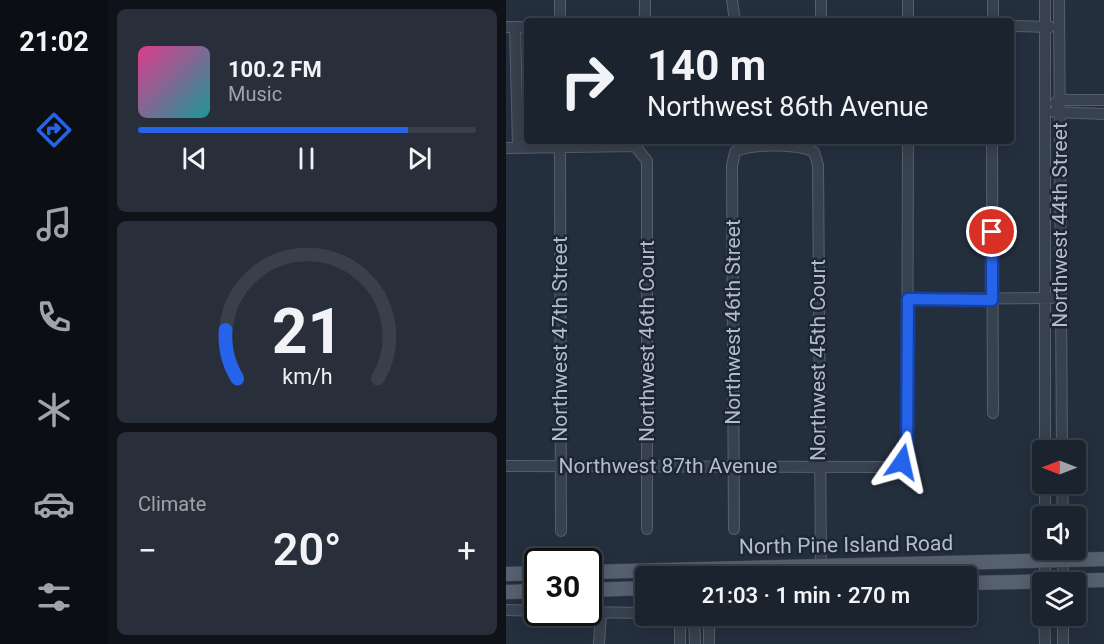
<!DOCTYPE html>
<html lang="en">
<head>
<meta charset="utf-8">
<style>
	:root { --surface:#1b232e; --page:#282f3a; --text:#f1f3f6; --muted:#a0a4aa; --line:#39404a; --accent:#2563eb }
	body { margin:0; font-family:Roboto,sans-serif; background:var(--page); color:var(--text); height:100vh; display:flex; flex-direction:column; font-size:22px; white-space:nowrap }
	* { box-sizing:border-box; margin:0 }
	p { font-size:20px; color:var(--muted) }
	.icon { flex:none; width:33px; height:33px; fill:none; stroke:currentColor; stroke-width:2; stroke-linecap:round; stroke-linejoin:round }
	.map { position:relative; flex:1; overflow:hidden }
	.drawer { display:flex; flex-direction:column; gap:9px; padding:9px; background:#0f1319; width:398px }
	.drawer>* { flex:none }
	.hud { position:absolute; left:18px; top:18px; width:490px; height:126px; border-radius:6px; box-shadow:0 3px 15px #0003,0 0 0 2px var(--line); background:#1b232e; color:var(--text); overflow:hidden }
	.needle { width:39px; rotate:270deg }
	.fabs { position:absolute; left:526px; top:440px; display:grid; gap:12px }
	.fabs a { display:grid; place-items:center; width:54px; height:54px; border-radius:6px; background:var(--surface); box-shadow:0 3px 15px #0003,0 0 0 2px var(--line); font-size:30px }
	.speed { position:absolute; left:18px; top:548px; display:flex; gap:12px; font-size:30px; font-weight:700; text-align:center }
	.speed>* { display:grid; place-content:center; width:78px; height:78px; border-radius:50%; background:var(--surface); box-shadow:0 3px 15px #0003,0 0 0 2px var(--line); line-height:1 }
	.speed .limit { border:3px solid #111; border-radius:9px; background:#fff; color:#111 }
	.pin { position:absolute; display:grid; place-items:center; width:51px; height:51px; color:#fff; margin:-26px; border:3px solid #fff; border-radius:50%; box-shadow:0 2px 6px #0007 }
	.me { position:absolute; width:66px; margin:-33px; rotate:11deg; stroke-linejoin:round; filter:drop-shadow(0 0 4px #0008) }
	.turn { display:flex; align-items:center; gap:21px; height:126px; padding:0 24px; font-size:27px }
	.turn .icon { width:78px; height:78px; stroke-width:2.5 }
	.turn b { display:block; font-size:42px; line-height:51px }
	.big { font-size:45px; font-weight:600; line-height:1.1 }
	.drawer .tile { flex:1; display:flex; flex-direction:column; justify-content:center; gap:9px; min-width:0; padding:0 21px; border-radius:9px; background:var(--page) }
	.drawer .dial { align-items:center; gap:0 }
	.dial svg { height:156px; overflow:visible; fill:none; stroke:var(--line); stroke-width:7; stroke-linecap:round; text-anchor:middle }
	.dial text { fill:var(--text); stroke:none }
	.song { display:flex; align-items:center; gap:18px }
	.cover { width:72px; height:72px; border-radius:9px; background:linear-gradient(135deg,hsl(330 70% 55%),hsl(180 70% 35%)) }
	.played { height:6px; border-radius:3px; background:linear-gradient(90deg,var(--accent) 80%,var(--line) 80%) }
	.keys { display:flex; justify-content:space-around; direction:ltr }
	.heat { display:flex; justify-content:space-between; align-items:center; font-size:33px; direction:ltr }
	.trip { position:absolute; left:129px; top:566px; width:342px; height:60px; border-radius:6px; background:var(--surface); box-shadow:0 3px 15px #0003,0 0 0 2px var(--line); font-weight:600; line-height:60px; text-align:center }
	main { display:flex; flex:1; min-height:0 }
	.menu { display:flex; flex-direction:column; width:108px; justify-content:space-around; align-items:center; background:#0b0e12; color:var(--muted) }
	.menu .icon { width:42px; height:42px }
	.menu .current { color:var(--accent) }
	.menu b { font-size:27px; color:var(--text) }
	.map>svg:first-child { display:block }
</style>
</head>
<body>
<main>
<nav class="menu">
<b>21:02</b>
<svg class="icon current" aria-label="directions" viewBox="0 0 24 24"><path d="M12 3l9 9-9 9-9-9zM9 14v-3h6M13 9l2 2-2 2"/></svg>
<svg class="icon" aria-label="music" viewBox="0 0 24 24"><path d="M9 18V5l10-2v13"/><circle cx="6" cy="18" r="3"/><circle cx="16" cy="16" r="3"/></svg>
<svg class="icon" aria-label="phone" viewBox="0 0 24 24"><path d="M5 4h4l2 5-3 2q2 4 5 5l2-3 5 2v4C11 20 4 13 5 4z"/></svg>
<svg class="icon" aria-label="climate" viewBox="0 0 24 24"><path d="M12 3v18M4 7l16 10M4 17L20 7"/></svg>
<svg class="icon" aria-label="car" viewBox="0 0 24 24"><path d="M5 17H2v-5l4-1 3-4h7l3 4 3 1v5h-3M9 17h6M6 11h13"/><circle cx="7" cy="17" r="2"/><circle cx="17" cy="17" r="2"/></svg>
<svg class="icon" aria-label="filters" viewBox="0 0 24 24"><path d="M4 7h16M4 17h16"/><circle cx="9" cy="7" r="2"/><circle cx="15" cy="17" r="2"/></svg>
</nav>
<section class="drawer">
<div class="tile">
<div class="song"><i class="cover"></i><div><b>100.2 FM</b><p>Music</p></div></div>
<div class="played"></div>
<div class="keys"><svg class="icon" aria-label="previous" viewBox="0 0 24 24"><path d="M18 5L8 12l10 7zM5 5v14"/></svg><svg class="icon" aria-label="pause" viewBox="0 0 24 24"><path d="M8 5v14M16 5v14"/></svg><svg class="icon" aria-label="next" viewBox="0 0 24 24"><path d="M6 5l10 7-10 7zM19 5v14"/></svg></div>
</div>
<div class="tile dial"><svg viewBox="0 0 100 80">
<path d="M14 69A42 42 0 1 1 86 69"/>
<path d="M14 69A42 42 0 0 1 8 44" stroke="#2563eb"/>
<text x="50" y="56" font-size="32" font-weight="700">21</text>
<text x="50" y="72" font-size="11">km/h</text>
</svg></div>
<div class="tile"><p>Climate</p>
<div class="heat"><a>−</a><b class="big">20°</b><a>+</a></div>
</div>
</section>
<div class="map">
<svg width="599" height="644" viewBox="0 0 599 644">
	<rect width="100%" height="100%" fill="#242f3e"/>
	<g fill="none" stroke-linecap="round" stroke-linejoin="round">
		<g stroke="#565f6c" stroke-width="12">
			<path id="minor" d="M226 0 229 21
				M315 0V21
				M402 0V21
				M539 0V450
				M553 0 556 450
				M54 21V0
				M136 21 139 16V0
				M487 21V0
				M506 26 544 27
				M0 27H21
				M9 27 12 147
				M549 103 553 100H599
				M548 112 599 114
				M486 141 487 413
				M54 147 55 531
				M0 148 129 146 141 161V529
				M402 299 546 298
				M0 466 381 467 396 462 401 449 402 141
				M556 483 557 516
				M539 516V483
				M228 529 226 166 229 152C245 143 293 144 308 152L312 165 315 568
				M557 549V582
				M539 582V549
				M0 610 32 611
				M76 612 140 613
				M168 615 174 625V644
				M188 615 189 644
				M203 615V644
				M538 615 539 644
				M93 644 95 613
				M557 644V615"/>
		</g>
		<g stroke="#414a57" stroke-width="15">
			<path id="major" d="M82 572 599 559
				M0 574 32 573
				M460 583 599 580
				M82 590 140 588
				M0 592 32 591"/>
		</g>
		<use href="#minor" stroke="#38414e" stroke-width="10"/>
		<use href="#major" stroke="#56606e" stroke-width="14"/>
	</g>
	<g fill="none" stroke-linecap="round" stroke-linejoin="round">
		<g stroke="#184099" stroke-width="15">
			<path id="route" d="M396 462 401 449 402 299 486 300V232"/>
		</g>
		<use href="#route" stroke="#2563eb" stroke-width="10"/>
	</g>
	<g text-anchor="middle" stroke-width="5" stroke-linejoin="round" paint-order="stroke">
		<g font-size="21" fill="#b4bcc9" stroke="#1d2633">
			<text transform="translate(554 225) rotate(-90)" y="7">Northwest 44th Street</text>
			<text transform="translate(227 322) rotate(-90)" y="7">Northwest 46th Street</text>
			<text transform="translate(54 339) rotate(-90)" y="7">Northwest 47th Street</text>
			<text transform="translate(141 341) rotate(-90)" y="7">Northwest 46th Court</text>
			<text transform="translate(312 360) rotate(-90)" y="7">Northwest 45th Court</text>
			<text x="162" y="473">Northwest 87th Avenue</text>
			<text transform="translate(340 545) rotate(-1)" y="7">North Pine Island Road</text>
		</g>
	</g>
</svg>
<div class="fabs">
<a><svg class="needle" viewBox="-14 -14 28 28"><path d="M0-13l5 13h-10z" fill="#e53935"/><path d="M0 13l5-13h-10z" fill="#a0a4aa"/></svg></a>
<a><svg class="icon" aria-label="sound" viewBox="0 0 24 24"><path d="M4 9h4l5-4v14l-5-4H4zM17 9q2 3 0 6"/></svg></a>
<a><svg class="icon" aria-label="layers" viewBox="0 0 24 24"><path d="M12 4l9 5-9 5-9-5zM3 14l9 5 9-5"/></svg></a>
</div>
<div class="speed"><div class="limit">30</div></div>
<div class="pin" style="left:486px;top:232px;background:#d93025"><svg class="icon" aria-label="arrive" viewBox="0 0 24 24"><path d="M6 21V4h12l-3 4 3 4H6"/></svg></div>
<svg class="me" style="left:396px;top:462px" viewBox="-20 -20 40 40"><path d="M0-17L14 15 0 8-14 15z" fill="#2563eb" stroke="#fff" stroke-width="4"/></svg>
<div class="trip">21:03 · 1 min · 270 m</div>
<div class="hud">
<div class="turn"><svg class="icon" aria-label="right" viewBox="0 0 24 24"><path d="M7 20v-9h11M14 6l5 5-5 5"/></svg><div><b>140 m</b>Northwest 86th Avenue</div></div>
</div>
</div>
</main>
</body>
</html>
